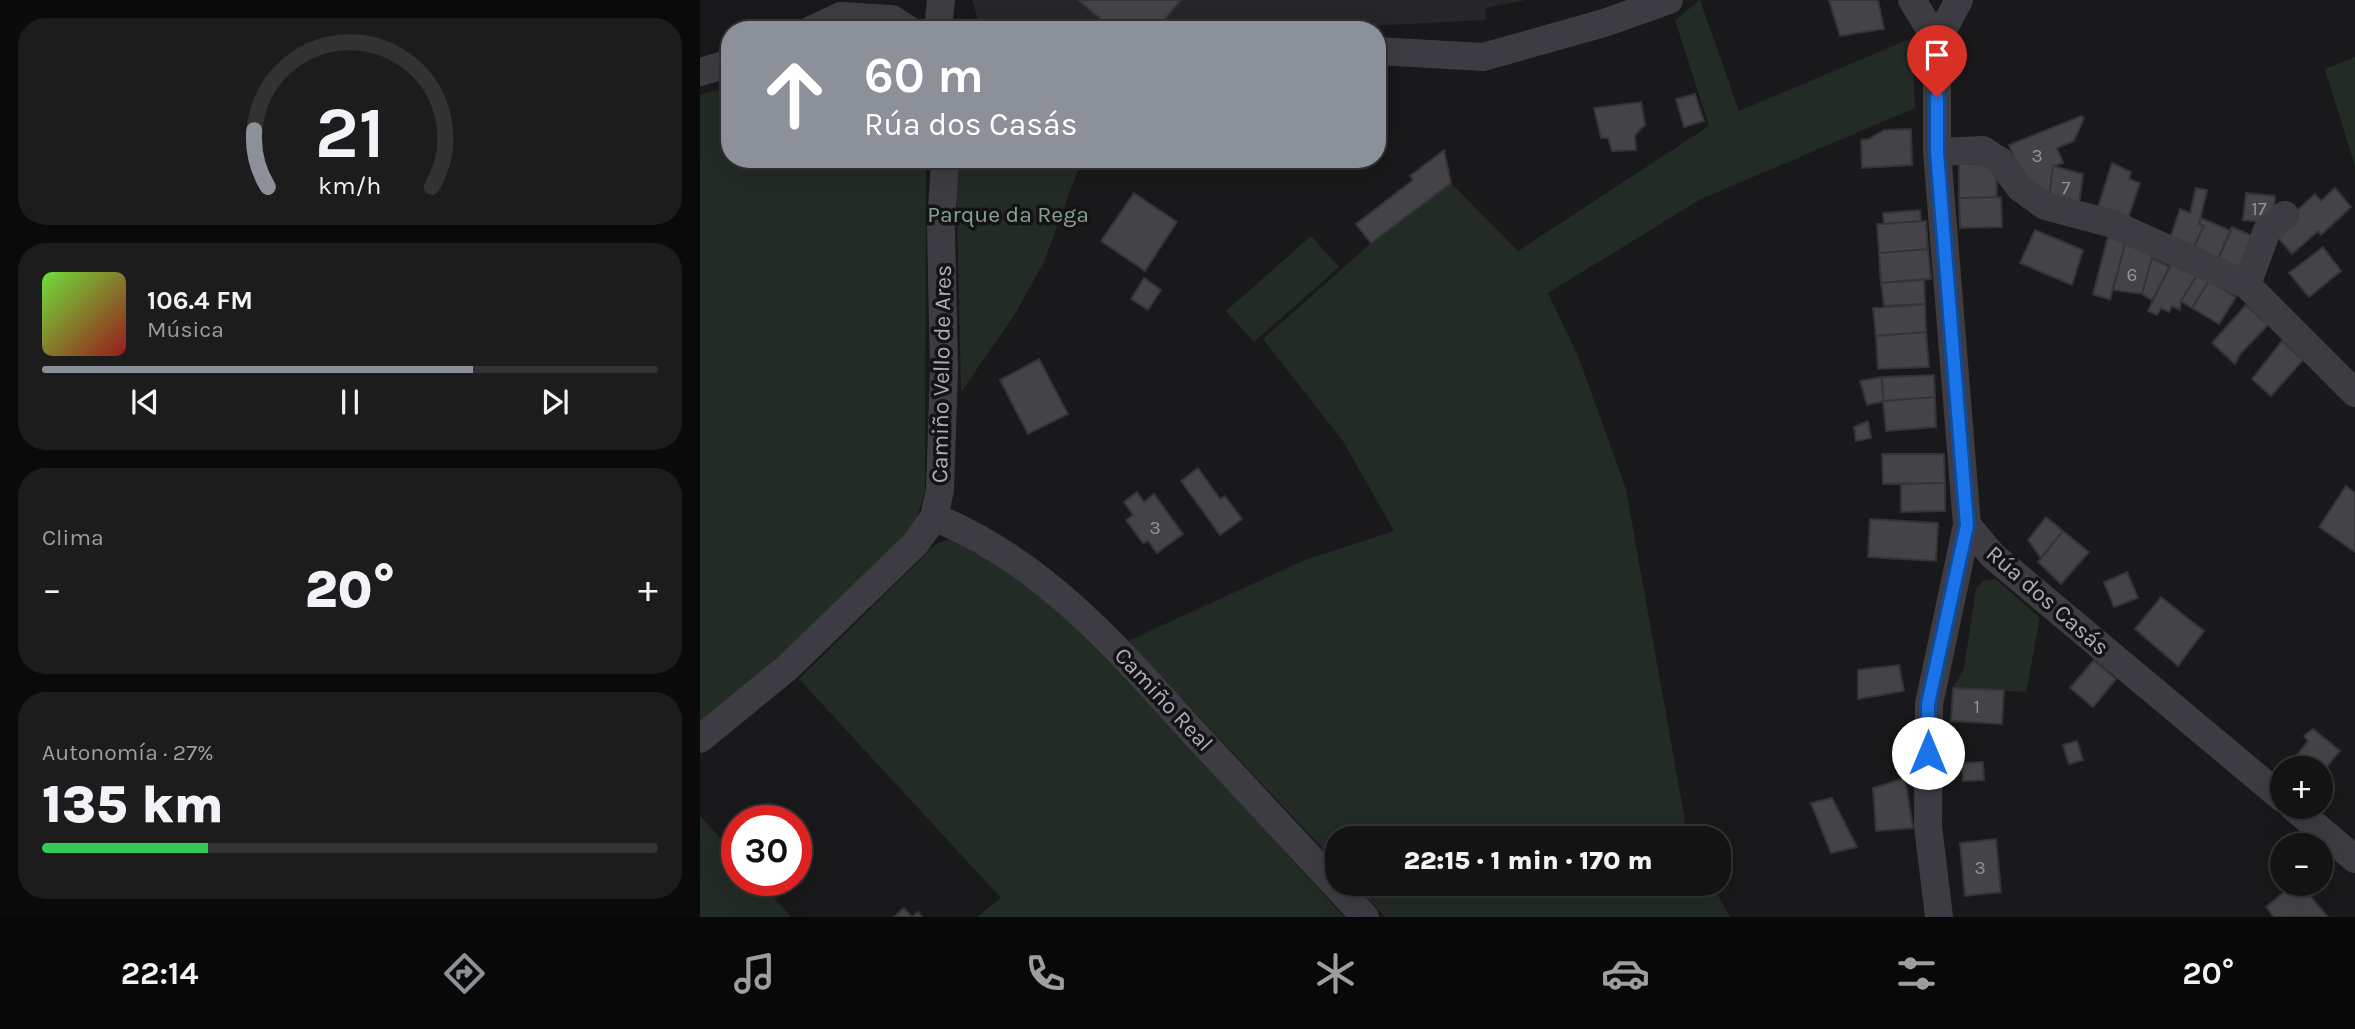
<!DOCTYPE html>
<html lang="es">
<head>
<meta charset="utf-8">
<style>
	:root { --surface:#131314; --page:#1c1c1d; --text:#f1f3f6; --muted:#9d9ea0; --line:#323234; --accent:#8c9099 }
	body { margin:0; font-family:Karla,sans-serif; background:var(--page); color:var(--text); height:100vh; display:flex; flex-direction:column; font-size:26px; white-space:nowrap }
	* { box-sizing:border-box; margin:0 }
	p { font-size:23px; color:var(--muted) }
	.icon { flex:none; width:38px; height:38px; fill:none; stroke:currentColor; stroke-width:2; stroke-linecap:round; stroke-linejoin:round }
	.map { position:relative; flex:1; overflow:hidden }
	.sheet { display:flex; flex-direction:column; gap:18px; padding:18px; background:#0a0a0b; width:700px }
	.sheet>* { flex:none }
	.hud { position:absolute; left:21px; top:21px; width:665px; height:147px; border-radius:28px; box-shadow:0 7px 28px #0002,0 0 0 2px var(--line); background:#8c9099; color:#fff; overflow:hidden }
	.tools { position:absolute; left:1570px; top:756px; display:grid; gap:14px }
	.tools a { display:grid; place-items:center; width:63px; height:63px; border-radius:50%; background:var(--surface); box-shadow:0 7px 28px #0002,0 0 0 2px var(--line); font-size:35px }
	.speed { position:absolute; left:21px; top:805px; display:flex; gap:14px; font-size:35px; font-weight:700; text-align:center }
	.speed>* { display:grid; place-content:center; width:91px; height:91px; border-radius:50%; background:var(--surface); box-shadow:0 7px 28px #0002,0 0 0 2px var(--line); line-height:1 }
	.speed .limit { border:10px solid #d22; background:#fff; color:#111 }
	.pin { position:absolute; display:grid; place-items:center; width:60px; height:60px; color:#fff; margin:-72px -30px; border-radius:50% 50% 50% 0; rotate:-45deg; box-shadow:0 0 7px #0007 }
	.pin .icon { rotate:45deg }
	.me { position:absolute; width:77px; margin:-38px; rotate:0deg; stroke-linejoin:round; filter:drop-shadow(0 0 5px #0008) }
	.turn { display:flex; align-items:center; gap:24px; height:147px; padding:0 28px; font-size:32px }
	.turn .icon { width:91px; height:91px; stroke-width:2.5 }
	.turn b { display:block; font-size:49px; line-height:60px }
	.big { font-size:52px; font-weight:800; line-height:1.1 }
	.sheet .tile { flex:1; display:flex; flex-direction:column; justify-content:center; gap:10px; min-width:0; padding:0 24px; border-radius:28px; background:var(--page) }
	.sheet .dial { align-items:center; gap:0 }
	.dial svg { height:182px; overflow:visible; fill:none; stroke:var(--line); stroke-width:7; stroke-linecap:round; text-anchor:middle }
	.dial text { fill:var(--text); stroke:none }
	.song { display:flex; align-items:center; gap:21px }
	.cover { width:84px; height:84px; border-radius:10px; background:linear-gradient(135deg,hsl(100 70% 55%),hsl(0 70% 35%)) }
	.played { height:7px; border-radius:4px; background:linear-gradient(90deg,var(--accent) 70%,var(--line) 70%) }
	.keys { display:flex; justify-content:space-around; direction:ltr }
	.heat { display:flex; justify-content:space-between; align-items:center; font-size:38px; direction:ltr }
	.charge { height:10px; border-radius:5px; background:linear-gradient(90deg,#34c759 27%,var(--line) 0) }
	.trip { position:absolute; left:625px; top:826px; width:406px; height:70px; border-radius:28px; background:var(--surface); box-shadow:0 7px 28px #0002,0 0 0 2px var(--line); font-weight:800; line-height:70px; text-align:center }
	.tab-bar { display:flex; height:112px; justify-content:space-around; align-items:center; background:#080808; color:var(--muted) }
	.tab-bar .icon { width:49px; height:49px }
	.tab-bar .active { color:var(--accent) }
	.tab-bar b { font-size:32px; color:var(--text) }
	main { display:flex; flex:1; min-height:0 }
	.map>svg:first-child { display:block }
</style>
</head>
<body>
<main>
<section class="sheet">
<div class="tile dial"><svg viewBox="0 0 100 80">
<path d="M14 69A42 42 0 1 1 86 69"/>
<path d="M14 69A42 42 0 0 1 8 44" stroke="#8c9099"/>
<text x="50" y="56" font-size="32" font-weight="700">21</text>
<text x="50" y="72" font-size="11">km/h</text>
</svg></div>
<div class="tile">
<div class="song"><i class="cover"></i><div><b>106.4 FM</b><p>Música</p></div></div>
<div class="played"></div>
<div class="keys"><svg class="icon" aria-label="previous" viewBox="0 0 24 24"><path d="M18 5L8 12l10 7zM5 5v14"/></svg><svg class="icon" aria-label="pause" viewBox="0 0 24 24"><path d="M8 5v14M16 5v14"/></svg><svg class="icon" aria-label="next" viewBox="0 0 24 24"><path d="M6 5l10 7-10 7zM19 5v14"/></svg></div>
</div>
<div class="tile"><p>Clima</p>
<div class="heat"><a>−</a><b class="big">20°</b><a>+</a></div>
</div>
<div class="tile"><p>Autonomía · 27%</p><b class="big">135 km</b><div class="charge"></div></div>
</section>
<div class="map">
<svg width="1655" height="917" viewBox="0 0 1655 917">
	<rect width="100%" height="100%" fill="#19191b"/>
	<path fill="#262528" d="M272 0H826L785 8 786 20 592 30H281Z"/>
	<path fill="#232b25" d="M1000 0 1039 111 1212 38 1215 108 1001 199 848 293 878 356 926 489 988 838H637V864L428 641 605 560 694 531 643 441 563 339 671 243 751 183 818 251 1009 126 975 20Z
		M1655 57V166L1625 69Z
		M30 86V159H226L225 491 215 524 129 615 0 722V95Z
		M256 159H382L344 262 315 314 261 392Z
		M611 236 639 267 554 342 526 311Z
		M250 539C343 572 414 664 479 735 534 796 589 856 644 917H277L301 898 99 679 236 544Z
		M1296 579 1340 618 1326 692 1253 688 1264 668 1276 589 1284 580Z
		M0 816 37 856V880H58L91 917H0Z
		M655 884H1012L1030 917H685Z"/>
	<path fill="#444348" stroke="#343337" stroke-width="2" d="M378 0H481L456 30H413Z
		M1129 0H1178L1184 29 1140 36Z
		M995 94 1004 121 984 127 976 99Z
		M941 102 945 125 935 135 936 150 912 151 908 138H901L894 108Z
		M1381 116 1384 118 1374 141 1357 148 1363 163 1353 166 1349 199 1322 179 1309 145Z
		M1211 129 1212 165 1162 168 1161 140 1169 139 1184 130Z
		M744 150 751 183 671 243 656 224 713 180 710 176Z
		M1412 163 1431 172 1429 179 1440 183 1427 221 1397 210Z
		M1259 164H1291L1296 171 1297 197 1259 198Z
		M1353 166 1383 174 1379 205 1349 199Z
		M1496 188 1507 190 1499 224 1504 226 1493 249 1470 238 1480 209 1490 213Z
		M1635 188 1651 207 1621 235 1618 231 1592 254 1573 232 1615 194 1621 201Z
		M434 193 477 222 445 271 401 241Z
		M1546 193 1575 196 1573 223 1543 220Z
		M1301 197 1302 227 1260 228 1259 198Z
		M1220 210 1221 221 1184 224 1183 213Z
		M1501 218 1531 231 1517 261 1493 249 1504 226 1499 224Z
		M1226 221 1228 249 1179 253 1177 224Z
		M1532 227 1559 239 1545 274 1517 261Z
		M1335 230 1383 250 1372 285 1320 263Z
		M1409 233 1426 240 1410 300 1393 294Z
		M1426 240 1453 254 1442 294 1413 290Z
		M1623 247 1641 271 1609 297 1589 273Z
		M1228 249 1231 279 1181 283 1179 253Z
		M1452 258 1470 267 1452 300 1442 294Z
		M1473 259 1497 275 1481 301 1480 310 1472 306 1469 312 1461 308 1457 315 1448 311Z
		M1497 275 1509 281 1492 308 1481 301Z
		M444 278 461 290 448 310 431 299Z
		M1224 279 1225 304 1184 306 1181 283Z
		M1509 281 1536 297 1519 324 1492 308Z
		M1225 304 1226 332 1176 336 1173 308Z
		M1546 305 1568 325 1540 354 1535 364 1512 343Z
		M1226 332 1229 367 1178 369 1176 336Z
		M1582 341 1603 360 1571 396 1552 379Z
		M339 359 368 414 328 434 300 380Z
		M1234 375 1235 397 1183 401 1182 377Z
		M1182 377 1183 401 1167 405 1160 381Z
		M1235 397 1236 427 1186 431 1183 401Z
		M1168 421 1171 438 1156 441 1154 427Z
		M1182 454H1244L1245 483 1183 484Z
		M498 468 520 499 525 496 542 519 520 535 481 481Z
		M1245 483V511L1201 512V484Z
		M1646 486 1655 493V552L1619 527Z
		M437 492 444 502 454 494 483 534 457 553 448 541 443 543 426 520 433 515 424 502Z
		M1346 517 1363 531 1341 558 1328 540Z
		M1170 519 1238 523 1236 561 1168 557Z
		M1363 531 1389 552 1361 584 1338 562Z
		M1427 572 1438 598 1414 607 1404 582Z
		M1461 597 1504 631 1478 666 1435 629Z
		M1394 660 1416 679 1393 707 1370 688Z
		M1199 665 1204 691 1158 699V670Z
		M1253 688 1304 690 1302 724 1251 721Z
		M1613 729 1640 751 1620 775V768H1587L1608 741 1604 736Z
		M1377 741 1383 760 1369 764 1363 745Z
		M1283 762 1284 780 1263 781 1262 763Z
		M1205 778 1213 828 1176 831 1173 788Z
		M1132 798 1157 847 1131 853 1111 803Z
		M1296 839 1301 892 1265 896 1260 843Z
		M1594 884H1600L1628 917H1574L1566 907Z
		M204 908 212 917 218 912 222 917H194Z"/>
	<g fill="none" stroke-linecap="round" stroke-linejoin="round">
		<path stroke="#3c3c42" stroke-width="28" d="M1212 0 1237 41
			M1259 0 1237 41V152L1267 525 1293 556 1582 798
			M111 30 141 16 192 19 209 30
			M238 30 241 0
			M677 51 783 57 904 23 969 0
			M0 72 30 63
			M1237 152 1283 150 1300 161 1320 188 1345 206 1413 224 1547 285 1655 393
			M1547 285 1567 230 1585 215
			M234 517C344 562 416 647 494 733 551 794 608 856 665 917
			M0 739 88 667 216 543 234 517 240 490 244 370 241 227 245 159
			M1593 807 1655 859
			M1239 917 1228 826 1229 704 1267 525"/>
	</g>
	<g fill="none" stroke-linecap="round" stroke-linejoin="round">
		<g stroke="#114b97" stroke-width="18">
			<path id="route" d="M1228 753V704L1267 525 1237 152V97"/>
		</g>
		<use href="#route" stroke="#1a73e8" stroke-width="12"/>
	</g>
	<g text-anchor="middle" stroke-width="7" stroke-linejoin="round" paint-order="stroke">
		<g font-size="19" fill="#93939e">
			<text x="1337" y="162">3</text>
			<text x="1366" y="194">7</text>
			<text x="1559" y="215">17</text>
			<text x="1432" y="281">6</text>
			<text x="455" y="534">3</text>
			<text x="1277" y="713">1</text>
			<text x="1280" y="874">3</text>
		</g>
		<g font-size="23" fill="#85a38c" stroke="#141416">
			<text x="308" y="222">Parque da Rega</text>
		</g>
		<g font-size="23" fill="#adaeba" stroke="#141416">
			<text transform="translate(241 374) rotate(-89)" y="8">Camiño Vello de Ares</text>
			<text transform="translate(1348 600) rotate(41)" y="8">Rúa dos Casás</text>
			<text transform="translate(464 699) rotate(47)" y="8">Camiño Real</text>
		</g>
	</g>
</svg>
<div class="tools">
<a>+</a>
<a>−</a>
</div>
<div class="speed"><div class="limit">30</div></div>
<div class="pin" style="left:1237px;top:97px;background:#d93025"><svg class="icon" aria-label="arrive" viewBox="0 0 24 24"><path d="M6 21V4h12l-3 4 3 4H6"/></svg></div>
<svg class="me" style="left:1228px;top:753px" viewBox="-20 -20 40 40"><circle r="19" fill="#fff"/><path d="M0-13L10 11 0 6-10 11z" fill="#1a73e8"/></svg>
<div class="trip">22:15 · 1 min · 170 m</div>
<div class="hud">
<div class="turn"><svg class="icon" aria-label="ahead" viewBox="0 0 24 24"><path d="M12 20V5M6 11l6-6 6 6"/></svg><div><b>60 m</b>Rúa dos Casás</div></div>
</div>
</div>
</main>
<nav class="tab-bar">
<b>22:14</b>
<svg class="icon active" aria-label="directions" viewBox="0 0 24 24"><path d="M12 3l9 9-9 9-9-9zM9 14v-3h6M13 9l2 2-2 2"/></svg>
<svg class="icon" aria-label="music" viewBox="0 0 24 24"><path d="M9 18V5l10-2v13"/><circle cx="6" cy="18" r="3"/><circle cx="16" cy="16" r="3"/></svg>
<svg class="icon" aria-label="phone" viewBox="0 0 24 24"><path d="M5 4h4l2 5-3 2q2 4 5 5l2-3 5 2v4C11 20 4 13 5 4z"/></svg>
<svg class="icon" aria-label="climate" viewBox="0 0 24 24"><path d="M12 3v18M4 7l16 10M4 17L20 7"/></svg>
<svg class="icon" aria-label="car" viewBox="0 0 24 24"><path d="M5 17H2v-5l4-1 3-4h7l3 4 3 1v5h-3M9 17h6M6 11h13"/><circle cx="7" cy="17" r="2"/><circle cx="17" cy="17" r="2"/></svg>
<svg class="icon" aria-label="filters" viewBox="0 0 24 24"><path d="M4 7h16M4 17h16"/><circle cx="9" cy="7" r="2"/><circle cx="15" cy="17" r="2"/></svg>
<b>20°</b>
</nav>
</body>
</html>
